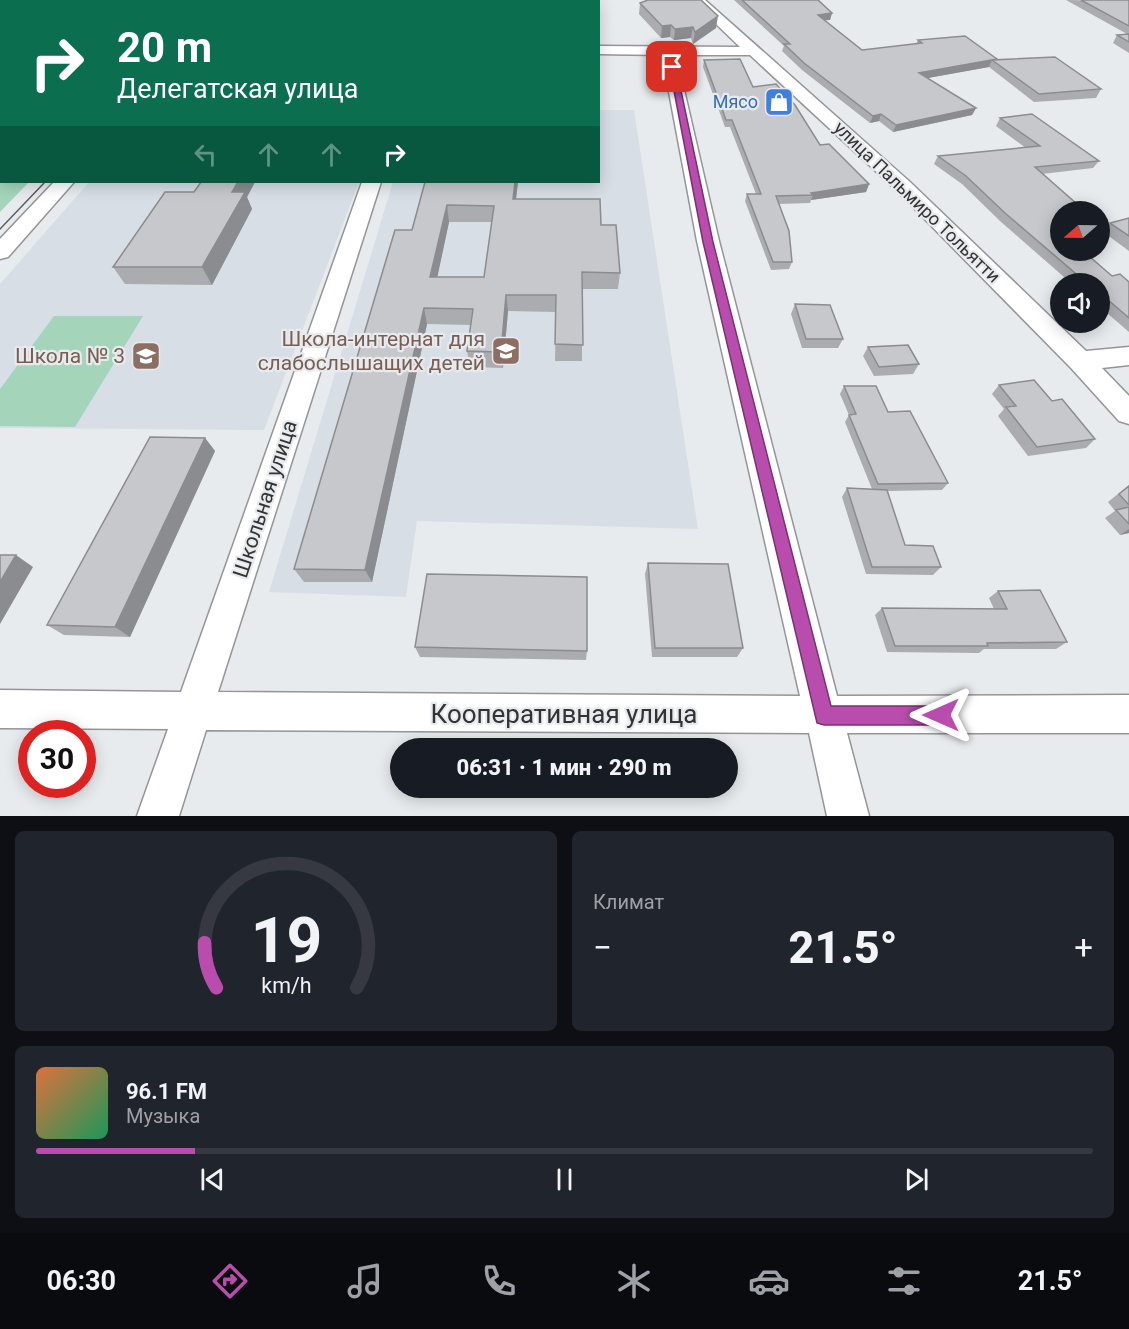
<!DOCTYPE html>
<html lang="ru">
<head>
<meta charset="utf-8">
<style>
	:root { --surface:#171b24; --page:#20242c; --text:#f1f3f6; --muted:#9ea1a6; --line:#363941; --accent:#b94dad }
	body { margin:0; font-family:Roboto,sans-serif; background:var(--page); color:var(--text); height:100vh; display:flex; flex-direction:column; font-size:22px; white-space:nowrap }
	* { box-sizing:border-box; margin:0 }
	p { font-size:20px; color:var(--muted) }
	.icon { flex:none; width:33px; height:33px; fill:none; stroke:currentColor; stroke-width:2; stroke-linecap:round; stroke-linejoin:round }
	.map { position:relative; height:816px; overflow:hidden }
	.details { display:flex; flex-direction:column; gap:15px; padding:15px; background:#0d0f14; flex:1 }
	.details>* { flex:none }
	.top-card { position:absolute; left:0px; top:0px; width:600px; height:183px; box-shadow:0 3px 15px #0003; background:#0b6e4f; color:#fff; overflow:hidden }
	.needle { width:39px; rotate:250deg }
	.buttons { position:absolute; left:1050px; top:201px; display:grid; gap:12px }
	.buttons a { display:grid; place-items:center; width:60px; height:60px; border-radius:50%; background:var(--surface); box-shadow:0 3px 15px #0003; font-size:30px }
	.speed { position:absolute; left:18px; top:720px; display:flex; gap:12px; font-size:30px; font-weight:700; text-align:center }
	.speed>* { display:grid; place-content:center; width:78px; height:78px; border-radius:50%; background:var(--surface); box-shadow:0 3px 15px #0003; line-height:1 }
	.speed .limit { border:9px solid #d22; background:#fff; color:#111 }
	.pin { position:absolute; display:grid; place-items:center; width:51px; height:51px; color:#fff; margin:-26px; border-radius:12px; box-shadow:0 3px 9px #0006 }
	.me { position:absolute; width:66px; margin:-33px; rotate:270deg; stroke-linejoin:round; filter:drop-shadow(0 0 4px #0008) }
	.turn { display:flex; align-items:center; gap:21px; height:126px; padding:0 18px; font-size:27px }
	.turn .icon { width:78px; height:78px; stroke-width:2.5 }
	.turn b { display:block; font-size:42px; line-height:51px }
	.lanes { display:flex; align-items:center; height:57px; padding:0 18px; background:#0003; justify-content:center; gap:30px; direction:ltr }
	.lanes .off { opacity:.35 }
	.big { font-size:45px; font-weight:800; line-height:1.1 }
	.details .widget { flex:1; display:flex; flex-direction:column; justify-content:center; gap:9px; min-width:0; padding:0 21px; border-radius:9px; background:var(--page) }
	.details .dial { align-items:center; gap:0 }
	.dial svg { height:156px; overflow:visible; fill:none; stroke:var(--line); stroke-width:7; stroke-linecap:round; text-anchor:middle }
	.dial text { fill:var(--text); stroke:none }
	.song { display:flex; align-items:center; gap:18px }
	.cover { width:72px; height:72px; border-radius:9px; background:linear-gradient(135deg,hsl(20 70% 55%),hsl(150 70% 35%)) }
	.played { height:6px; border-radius:3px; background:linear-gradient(90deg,var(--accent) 15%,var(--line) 15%) }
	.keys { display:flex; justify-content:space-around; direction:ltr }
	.heat { display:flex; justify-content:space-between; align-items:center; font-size:33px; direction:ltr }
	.details .tiles { flex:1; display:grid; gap:15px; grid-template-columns:1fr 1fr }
	.widget:last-child { grid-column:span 2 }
	.trip { position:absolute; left:390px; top:738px; width:348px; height:60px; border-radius:30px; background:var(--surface); box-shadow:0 3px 15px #0003; font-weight:800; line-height:60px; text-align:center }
	.menu { display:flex; height:96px; justify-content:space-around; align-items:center; background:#090b0e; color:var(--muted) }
	.menu .icon { width:42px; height:42px }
	.menu .selected { color:var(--accent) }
	.menu b { font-size:27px; color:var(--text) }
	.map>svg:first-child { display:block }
</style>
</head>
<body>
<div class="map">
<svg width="1129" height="816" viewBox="0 0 1129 816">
	<rect width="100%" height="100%" fill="#e8ebee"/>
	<path fill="#d7dee6" d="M599 110H634L698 529 417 521 406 597 269 592 393 182H598Z
		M89 182H359L264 430 0 428V284Z"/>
	<path fill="#a4d5bb" d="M0 60 2 182H29L0 212Z
		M54 316H143L75 427 0 426V389Z"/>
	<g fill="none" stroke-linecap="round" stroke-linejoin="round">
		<g stroke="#939598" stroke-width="3">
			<path id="minor" d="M221 0H233L220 2Z
				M428 0H440V2H428Z
				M691 0H705L910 182 1086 351 1129 347V365L1102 368 1129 396V424L1119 421 1071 368 896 190 750 55H676L719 241 837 696 1129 695V733H847L869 816H827L809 733 206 730 179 816H137L168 729 0 728V690L181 692 362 182H381L218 692 800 696 697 241 662 55 598 54V46L740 47Z
				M0 43H2V51H0Z
				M54 182H74L8 257 0 259V239Z"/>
		</g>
		<use href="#minor" fill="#fff" fill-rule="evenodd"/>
		<path stroke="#5b5c5e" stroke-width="1.5" d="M0 229 45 182"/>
	</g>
	<path fill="#aaacaf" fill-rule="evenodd" d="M0 0H99L97 2H2V37H0Z
		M734 0H818L832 13 830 20H824L862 50 916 44 918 40 997 59 1101 89 1096 98 1034 102 989 67 927 78 976 108 972 115 893 132 879 121 870 123 802 70 782 51 784 46Z
		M1066 0 1129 1V53L1113 43 1117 35 1127 34Z
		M640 3 716 28 693 44 691 38 674 40 670 37 661 38 639 14Z
		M704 60 753 87 820 145 869 184 866 192 811 200 810 203 778 204 792 262 789 269 771 270 745 201 747 194H756L730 127H725L703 67Z
		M1000 118 1099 161 1093 168 1042 174 1060 250 1112 276 1129 282V332L1100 307V284H1072L1000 221 962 184 934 164 938 156 1026 148 996 126Z
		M201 182H255L247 197 252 209 212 285 125 284 113 267 194 192Z
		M425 182H518L516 199 601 225 620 273 618 289H582V361H555L556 312 508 311 503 368 470 367 467 351 471 325 427 324 372 582H304L294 569 412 230ZM449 222H492L484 277H437Z
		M1129 218V251L1106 234 1102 239H1100V223L1106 228 1110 223Z
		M795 304 843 339 838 348H802L791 314Z
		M868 347 919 364 913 374 874 376 863 356Z
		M999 385 1052 401 1095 439 1086 448 1028 456 998 416 1004 409 992 394Z
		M844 386 888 412 948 483 942 490 887 491 905 545 941 567 933 575 866 574 842 497 847 488 872 489 845 422 849 415 840 394Z
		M205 438 215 451 130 637 64 635 47 625Z
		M1129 485V533L1120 535 1105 518 1115 511 1108 502Z
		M648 563 743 648 737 657H652L645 574Z
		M998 591 1067 642 1056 649H984L979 653 887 652 875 615 882 608 994 609 989 598Z
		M415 647 587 651 586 660 420 657Z"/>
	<path fill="#8b8c8f" d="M84 0H99L97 2H82Z
		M158 0H187L185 2H157Z
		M832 13 830 20 816 21 818 15Z
		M718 16 716 28 693 44 695 32Z
		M671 25 670 37 661 38 662 26Z
		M693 27 691 38 674 40 675 29Z
		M992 60 989 67 917 80 919 73Z
		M976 108 972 115 893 132 896 125Z
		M881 114 879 121 870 123 873 116Z
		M238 182H255L247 197 252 209 212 285 202 267 232 192Z
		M515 182H518L514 215 513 199Z
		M869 184 866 192 811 200 813 195 811 193Z
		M447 205 449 222 434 293 430 277Z
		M1108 231 1102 239H1100V232Z
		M506 295 508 311 503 368 501 352Z
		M424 308 427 324 372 582 365 570Z
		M205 438 215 451 130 637 115 627Z
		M1129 529V533L1120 535Z
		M16 555 33 567 0 624V582Z"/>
	<path fill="#c6c8cc" stroke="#8b8c8f" stroke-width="1.5" fill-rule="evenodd" d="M0 0H84L82 2H2V28H0Z
		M128 0H158L157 2H126Z
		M344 0H399V2H343Z
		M648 0H701L718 16 695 32 693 27 675 29 671 25 662 26 640 3Z
		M742 0H818L832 13 818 15 862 50 922 43 918 40 965 36 997 59 919 73 976 108 896 125 881 114 873 116 804 63 784 44H790Z
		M1081 0H1128L1129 1V26Z
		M1129 34V42L1117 35Z
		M1055 57 1101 89 1039 94 992 60Z
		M740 59 753 87 776 84 795 105 820 145 829 144 869 184 811 193 813 195 776 196 789 231 792 262H773L747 194H761L732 120H726L704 60Z
		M1032 114 1099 161 1035 167 1086 212H1060V250H1082L1112 276 1120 274 1129 282V318L1100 293V284H1088L1005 213 966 176 938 156 1040 146 1000 118Z
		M201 182H238L232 192H245L202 267H113L165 192H194Z
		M425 182H515L513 199H600L601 225H616L620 273 582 272 583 345 555 344 556 295H506L501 352 467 351 473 309 424 308 365 570 294 569 395 230H412ZM447 205 494 206 484 277H430Z
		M1129 218V236L1110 223Z
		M1100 223 1108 231 1100 232Z
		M795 304 830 305 843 339H806Z
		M908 345 919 364 879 367 868 347Z
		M1034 380 1052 401 1062 399 1095 439 1037 447 1006 407 1016 406 999 385Z
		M844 386H876L888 412 910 411 948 483 878 484 849 415 856 414Z
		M150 437 205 438 115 627 47 625Z
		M1129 486V505L1119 494Z
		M847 488 887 490 905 545 933 546 941 567H872Z
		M1129 507V524L1116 510Z
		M0 555H16L0 582Z
		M648 563 728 564 743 648H655Z
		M427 574 587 577V651L415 647Z
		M1040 590 1067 642 987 643 988 646H895L882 608 1007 609 998 591Z"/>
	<path fill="#b94dad" stroke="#783270" stroke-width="1.5" d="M669 65 676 67 713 242 831 706H941L948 708 951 715 948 722 941 725H824L817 723 703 242Z"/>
	<defs>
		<g id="shop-square" transform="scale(1.5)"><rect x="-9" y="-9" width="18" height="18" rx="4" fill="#3f7fe0" stroke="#e8ebee"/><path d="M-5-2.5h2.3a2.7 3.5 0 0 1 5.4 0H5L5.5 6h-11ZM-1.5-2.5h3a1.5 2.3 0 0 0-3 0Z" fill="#fff"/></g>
		<g id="school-square" transform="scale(1.5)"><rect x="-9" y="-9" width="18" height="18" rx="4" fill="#8d6e63" stroke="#e8ebee"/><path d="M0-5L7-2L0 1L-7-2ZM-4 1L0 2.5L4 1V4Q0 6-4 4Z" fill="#fff"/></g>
	</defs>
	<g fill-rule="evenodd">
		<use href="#shop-square" x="779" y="102"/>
		<use href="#school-square" x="506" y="351"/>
		<use href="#school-square" x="146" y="356"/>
	</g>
	<g text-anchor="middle" stroke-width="4.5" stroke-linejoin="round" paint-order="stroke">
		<g font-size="18" fill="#366cbe" stroke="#e8ebee" text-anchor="end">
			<text x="758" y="108">Мясо</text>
		</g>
		<g font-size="18" fill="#333335" stroke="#e8ebee">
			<text transform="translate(917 202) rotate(44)" y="6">улица Пальмиро Тольятти</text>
		</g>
		<g font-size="21" fill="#785e54" stroke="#e8ebee" text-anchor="end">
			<text x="485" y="346">Школа-интернат для<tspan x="485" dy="24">слабослышащих детей</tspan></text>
			<text x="125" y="363">Школа № 3</text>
		</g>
		<g font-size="21" fill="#333335" stroke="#e8ebee">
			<text transform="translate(265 499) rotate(-72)" y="7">Школьная улица</text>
		</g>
		<g font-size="26" fill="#333335" stroke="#e8ebee">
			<text x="564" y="723">Кооперативная улица</text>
		</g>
	</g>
</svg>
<div class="buttons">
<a><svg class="needle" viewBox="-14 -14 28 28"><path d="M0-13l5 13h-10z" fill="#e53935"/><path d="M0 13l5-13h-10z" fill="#9ea1a6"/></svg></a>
<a><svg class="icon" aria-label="sound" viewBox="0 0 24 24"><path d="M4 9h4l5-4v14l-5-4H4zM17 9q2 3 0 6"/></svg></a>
</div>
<div class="speed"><div class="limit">30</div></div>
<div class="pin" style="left:672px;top:67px;background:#d93025"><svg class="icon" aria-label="arrive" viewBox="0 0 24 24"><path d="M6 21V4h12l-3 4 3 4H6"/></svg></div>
<svg class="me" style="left:941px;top:715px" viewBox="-20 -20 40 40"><path d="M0-17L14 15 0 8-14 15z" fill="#b94dad" stroke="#fff" stroke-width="4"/></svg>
<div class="trip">06:31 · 1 мин · 290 m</div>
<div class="top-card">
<div class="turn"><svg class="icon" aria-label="right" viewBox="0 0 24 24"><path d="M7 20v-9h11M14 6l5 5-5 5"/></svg><div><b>20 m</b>Делегатская улица</div></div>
<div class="lanes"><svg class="icon off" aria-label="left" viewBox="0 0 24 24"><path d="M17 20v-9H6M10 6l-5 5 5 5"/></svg><svg class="icon off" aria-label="ahead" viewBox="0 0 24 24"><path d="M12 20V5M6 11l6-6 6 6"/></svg><svg class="icon off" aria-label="ahead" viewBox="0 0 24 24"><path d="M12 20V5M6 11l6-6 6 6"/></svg><svg class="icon" aria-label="right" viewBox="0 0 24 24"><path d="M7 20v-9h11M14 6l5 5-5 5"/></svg></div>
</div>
</div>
<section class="details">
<div class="tiles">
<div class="widget dial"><svg viewBox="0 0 100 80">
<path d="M14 69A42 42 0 1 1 86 69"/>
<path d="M14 69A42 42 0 0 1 8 46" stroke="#b94dad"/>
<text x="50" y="56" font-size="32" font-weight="700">19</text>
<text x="50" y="72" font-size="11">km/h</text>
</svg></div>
<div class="widget"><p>Климат</p>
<div class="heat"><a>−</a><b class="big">21.5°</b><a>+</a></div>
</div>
<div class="widget">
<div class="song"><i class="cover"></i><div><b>96.1 FM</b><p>Музыка</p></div></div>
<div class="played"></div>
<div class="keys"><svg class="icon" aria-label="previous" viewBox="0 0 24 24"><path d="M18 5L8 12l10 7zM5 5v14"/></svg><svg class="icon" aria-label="pause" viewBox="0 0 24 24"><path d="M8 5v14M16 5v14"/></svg><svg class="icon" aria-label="next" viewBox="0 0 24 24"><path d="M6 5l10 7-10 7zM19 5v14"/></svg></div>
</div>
</div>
</section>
<nav class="menu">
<b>06:30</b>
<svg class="icon selected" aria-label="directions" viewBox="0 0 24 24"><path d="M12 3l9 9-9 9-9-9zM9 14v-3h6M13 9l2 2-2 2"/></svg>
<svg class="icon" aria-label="music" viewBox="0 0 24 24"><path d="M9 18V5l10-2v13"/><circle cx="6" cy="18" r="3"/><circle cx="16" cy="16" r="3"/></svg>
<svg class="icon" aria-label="phone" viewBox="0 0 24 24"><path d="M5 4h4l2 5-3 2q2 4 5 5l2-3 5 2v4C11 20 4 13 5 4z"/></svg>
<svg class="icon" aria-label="climate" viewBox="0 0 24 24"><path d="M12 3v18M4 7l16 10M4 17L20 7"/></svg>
<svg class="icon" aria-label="car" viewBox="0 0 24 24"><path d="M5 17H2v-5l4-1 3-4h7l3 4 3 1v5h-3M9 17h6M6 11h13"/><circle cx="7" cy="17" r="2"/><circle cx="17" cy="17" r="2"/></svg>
<svg class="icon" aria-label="filters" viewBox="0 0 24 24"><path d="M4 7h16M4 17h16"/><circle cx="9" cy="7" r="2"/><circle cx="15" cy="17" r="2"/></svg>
<b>21.5°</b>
</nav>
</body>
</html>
